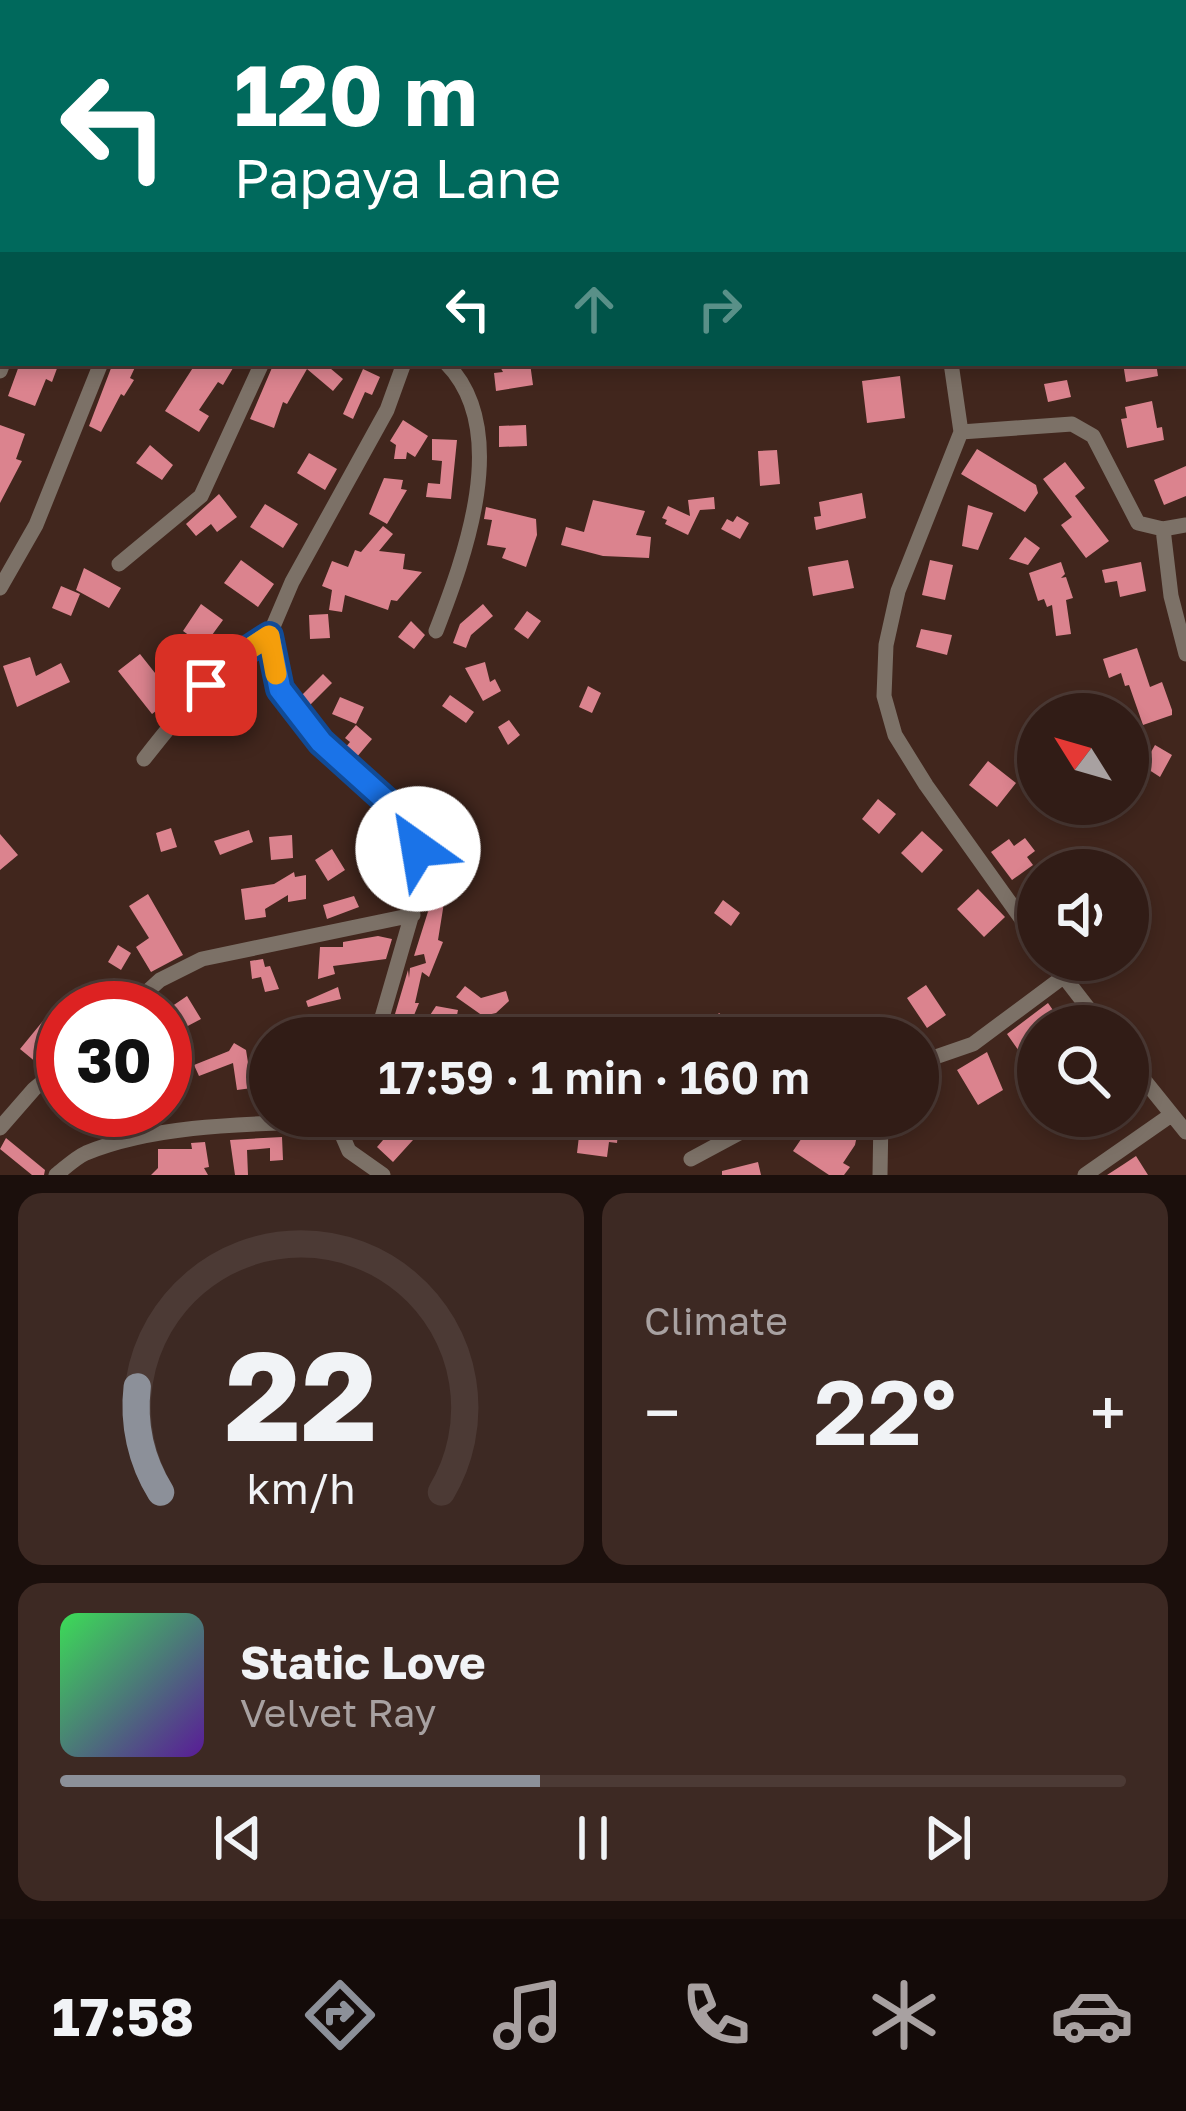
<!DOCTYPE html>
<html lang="en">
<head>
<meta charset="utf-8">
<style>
	:root { --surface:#311c16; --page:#3d2923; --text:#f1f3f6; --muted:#a8a1a1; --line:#4c3a35; --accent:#8c9099 }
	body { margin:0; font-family:"Golos Text",sans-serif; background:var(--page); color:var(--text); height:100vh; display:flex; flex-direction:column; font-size:45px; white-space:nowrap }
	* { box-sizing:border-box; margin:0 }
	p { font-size:39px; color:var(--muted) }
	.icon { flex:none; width:66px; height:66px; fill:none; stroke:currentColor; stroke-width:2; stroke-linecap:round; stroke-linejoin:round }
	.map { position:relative; height:1175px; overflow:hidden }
	.side { display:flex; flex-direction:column; gap:18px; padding:18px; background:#1b0f0c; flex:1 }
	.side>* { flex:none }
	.guide { position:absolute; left:0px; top:0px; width:1188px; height:366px; box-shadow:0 6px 18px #0003,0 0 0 3px var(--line); background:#00695c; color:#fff; overflow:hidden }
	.needle { width:78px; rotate:307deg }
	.buttons { position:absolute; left:1017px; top:693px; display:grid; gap:24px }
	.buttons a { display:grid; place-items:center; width:132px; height:132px; border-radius:50%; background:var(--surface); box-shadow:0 6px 18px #0003,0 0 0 3px var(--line); font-size:60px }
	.speed { position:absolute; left:36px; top:981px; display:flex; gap:24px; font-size:60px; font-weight:700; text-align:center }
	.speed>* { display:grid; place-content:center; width:156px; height:156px; border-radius:50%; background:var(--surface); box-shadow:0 6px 18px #0003,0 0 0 3px var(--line); line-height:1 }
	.speed .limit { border:18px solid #d22; background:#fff; color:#111 }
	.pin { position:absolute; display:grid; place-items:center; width:102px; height:102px; color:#fff; margin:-51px; border-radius:24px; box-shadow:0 6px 18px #0006 }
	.me { position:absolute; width:132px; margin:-66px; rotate:328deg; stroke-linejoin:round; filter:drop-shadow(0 0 9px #0008) }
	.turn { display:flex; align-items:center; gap:42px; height:252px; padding:0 36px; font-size:54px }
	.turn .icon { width:156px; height:156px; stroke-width:2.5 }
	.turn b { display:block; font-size:84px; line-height:102px }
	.lanes { display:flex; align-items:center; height:114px; padding:0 36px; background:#0003; justify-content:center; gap:60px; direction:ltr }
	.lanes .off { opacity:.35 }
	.big { font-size:90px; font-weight:600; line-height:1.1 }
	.side .card { flex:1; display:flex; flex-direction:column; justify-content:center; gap:18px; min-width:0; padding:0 42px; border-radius:24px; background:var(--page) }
	.side .dial { align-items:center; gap:0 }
	.dial svg { height:312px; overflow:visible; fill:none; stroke:var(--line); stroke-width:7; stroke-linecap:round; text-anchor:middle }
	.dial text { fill:var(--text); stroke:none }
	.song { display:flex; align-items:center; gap:36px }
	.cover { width:144px; height:144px; border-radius:18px; background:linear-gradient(135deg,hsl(130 70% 55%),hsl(270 70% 35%)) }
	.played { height:12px; border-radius:6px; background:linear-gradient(90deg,var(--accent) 45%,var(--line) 45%) }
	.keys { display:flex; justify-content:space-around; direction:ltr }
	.heat { display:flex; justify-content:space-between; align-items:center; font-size:66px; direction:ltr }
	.side .tiles { flex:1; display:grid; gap:18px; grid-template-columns:1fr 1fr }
	.card:last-child { grid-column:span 2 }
	.trip { position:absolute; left:249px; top:1017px; width:690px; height:120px; border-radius:60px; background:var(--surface); box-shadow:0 6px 18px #0003,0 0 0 3px var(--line); font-weight:600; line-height:120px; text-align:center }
	.tab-bar { display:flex; height:192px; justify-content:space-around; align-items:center; background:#140b09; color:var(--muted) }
	.tab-bar .icon { width:84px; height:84px }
	.tab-bar .on { color:var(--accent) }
	.tab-bar b { font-size:54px; color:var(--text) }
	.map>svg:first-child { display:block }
</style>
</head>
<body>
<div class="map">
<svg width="1186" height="1175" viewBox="0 0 1186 1175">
	<rect width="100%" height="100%" fill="#41261d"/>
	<path fill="#db838e" d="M20 363H59L52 382 46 379 35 406 8 396Z
		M113 363H137L130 378 134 380 124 396 121 394 101 432 89 426Z
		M196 363H236L223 385 218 382 199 410 209 416 199 432 165 411Z
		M274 363H324L343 379 333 391 307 369 287 404 283 402 274 428 250 419Z
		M498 363H530L533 385 496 391 494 373 503 372Z
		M1123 363H1156L1158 376 1126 382Z
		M363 369 380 377 372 395 365 392 353 419 343 414Z
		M900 376 905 418 867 423 862 381Z
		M1067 380 1071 397 1048 402 1044 384Z
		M1152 401 1157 428 1162 427 1164 440 1127 448 1121 419 1127 418 1125 407Z
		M403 420 428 436 415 457 407 452 406 459H394L396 445 390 441Z
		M0 425 25 434 16 459 22 461 0 503Z
		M526 425 527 446 499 447V426Z
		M432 439 457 440 451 499 426 497 428 483 440 484 442 461 432 460Z
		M150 445 173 465 162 480 136 463Z
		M977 449 1036 485 1038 493 1025 512 961 474Z
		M777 450 780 484 760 486 758 451Z
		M309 453 337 469 325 490 297 473Z
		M1065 462 1085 488 1075 496 1109 541 1086 558 1061 525 1072 517 1043 479Z
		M1186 466V496L1164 505 1154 480Z
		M384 478 403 480 401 489 407 490 387 524 369 514Z
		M862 493 866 518 816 530 814 517 821 516 819 502Z
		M219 494 237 517 217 532 211 524 196 536 186 524Z
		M714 497 715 509 700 510 688 535 665 524 667 520 662 518 668 506 690 516 688 500Z
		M593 500 645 511 636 535 651 537 649 558 603 556 561 545 566 527 584 532Z
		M265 504 298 524 283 548 250 527Z
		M968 505 993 513 978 550 962 546Z
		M486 507 536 519 537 535 526 567 502 558 506 548 487 545 492 520 484 519Z
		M737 516 749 523 740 539 721 529 727 519 733 522Z
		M383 526 393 534 379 551 405 554 403 569 422 572 397 601 391 600 388 610 345 595 342 612 329 610 332 590 322 586 332 561 348 567 355 550 361 552Z
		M1025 537 1040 548 1028 565 1009 559Z
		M241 560 274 584 258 607 224 583Z
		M848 560 854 588 813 596 808 567Z
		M930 560 953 565 945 600 922 595Z
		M1061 562 1065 574 1061 578 1066 577 1073 598 1066 600 1071 634 1056 636 1052 605 1047 607 1044 599 1038 601 1029 573Z
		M1141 562 1146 591 1120 597 1117 581 1105 583 1102 570Z
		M84 568 121 588 109 608 76 590Z
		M61 586 80 594 71 616 52 608Z
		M201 604 223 620 204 646 183 631Z
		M483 604 493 616 471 635 466 648 453 643 460 624Z
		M527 611 541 621 528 639 514 629Z
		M328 614 330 638 310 639 309 615Z
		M411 621 425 635 414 649 398 637Z
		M921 629 952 635 947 655 916 647Z
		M1137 648 1150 687 1162 682 1172 710V715L1143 725 1129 685 1125 686 1121 673 1109 678 1103 659Z
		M140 654 174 697 152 714 118 671Z
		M30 657 36 676 61 663 70 682 17 707 3 666Z
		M485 662 490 682 495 679 501 691 483 701 465 668Z
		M323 674 332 683 309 706 301 696Z
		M588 686 601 693 592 713 579 707Z
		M450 695 474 712 466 723 442 706Z
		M340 697 364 707 356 724 332 714Z
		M509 720 520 735 508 745 498 727Z
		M356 725 372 739 356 758 345 748 350 742 345 738Z
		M1155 745 1172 755 1160 777 1143 766Z
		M988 761 1016 783 997 807 969 785Z
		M878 799 896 814 879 834 862 819Z
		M171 828 177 847 161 852 156 833Z
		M249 830 253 842 220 855 214 841Z
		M922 831 943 850 922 873 901 853Z
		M0 834 18 855 0 870Z
		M292 835 293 858 271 860 269 837Z
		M1025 838 1035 851 1027 857 1033 865 1012 880 991 852 1009 839 1014 846Z
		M332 849 345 870 328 881 315 860Z
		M438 857 451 859 438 940 443 942 429 977 422 972 415 1003H419L406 1035 390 1031 408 970 409 978 410 968 426 963 424 954 414 956 432 899Z
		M294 872 295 877 306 875V899L288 902V895L265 909 266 917 245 920 241 889 274 884Z
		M978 889 1005 917 984 937 957 909Z
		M148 894 183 955 151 972 136 947 149 938 129 906Z
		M354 896 359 907 327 919 323 905Z
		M723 900 740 913 731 926 714 913Z
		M378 936 392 939 386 959 333 966 335 974 318 979 320 947H343V942Z
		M118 945 131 953 121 970 108 962Z
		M263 959 265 967 270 966 279 989 265 992 261 977 252 979 250 961Z
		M926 985 946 1015 927 1028 907 998Z
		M465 986 481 998 506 991 509 1001 496 1013 483 1016 456 997Z
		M338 987 341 999 308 1007 306 1001Z
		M187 996 201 1019 165 1038V1011Z
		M1048 1003 1064 1026H1038V1041L1021 1054 1007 1034Z
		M436 1006 458 1010 454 1030 438 1027 436 1035 419 1032Z
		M63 1008V1030L46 1044 50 1047 37 1063 20 1049 47 1016 49 1020Z
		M719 1013 737 1028 729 1038 709 1025Z
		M234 1043 246 1050 252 1088 237 1090 233 1063 199 1076 194 1065 229 1051Z
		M987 1052 1003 1090 978 1105 957 1070Z
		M827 1116H861L855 1145 843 1163 850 1167 844 1175H829L793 1151 808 1129 822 1139Z
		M581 1119 619 1123 617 1143 609 1142 607 1157 577 1153Z
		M396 1125 413 1140 393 1162 377 1147Z
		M282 1137 283 1160 270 1161V1148L247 1150 248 1175H235L230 1140Z
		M6 1138 45 1170 44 1175H32L0 1149Z
		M205 1142 209 1167 204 1168 208 1175H151L158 1168V1149H192L191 1143Z
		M1136 1156 1148 1175H1107L1124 1164Z
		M758 1162 761 1175H722V1171Z"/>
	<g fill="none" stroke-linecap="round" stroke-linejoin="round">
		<path stroke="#7c7167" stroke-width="15" d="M174 0 175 3
			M985 0V3
			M0 73 3 72
			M951 363 961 432 898 591 886 645 884 696 895 735 926 785 1038 942
			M0 371 3 363
			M961 432 1072 424 1093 436 1138 523 1163 529 1186 525
			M1163 529 1171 596 1186 654
			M119 564 201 496 262 363
			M0 588 36 525 101 363
			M436 631C465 556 512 430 446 363
			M144 759C183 709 215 670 269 636
			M1051 960 1102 1026
			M129 1008 160 980 202 959 413 915
			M376 1038 421 883 418 849 402 815 321 742 280 689 269 636 292 582 387 410 404 363
			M1128 1060 1186 1132
			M918 1063 973 1044 1063 977
			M339 1116 336 1121 349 1151 383 1175
			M0 1128 34 1089 63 1065
			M691 1159 771 1116
			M56 1175C65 1168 75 1158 86 1153 159 1123 258 1124 336 1121
			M880 1175 881 1116
			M1085 1175 1171 1115"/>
	</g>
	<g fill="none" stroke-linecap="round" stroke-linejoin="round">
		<g stroke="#114b97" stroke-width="30">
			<path id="route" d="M206 685 229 662 269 636 280 689 321 742 402 815 418 849"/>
		</g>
		<use href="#route" stroke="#1a73e8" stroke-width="21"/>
		<path stroke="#f59e0b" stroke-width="21" d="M243 653 269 636 276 674"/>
	</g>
</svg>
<div class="buttons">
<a><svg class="needle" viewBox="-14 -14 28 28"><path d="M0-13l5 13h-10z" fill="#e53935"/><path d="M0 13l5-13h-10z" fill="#a8a1a1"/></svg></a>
<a><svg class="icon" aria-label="sound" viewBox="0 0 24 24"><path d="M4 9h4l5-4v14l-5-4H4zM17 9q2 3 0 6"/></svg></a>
<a><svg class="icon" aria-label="search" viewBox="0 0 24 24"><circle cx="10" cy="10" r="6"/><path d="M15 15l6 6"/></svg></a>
</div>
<div class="speed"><div class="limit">30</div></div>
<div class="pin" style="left:206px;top:685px;background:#d93025"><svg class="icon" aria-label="arrive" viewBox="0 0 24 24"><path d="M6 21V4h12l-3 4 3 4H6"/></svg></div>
<svg class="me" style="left:418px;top:849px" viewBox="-20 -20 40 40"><circle r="19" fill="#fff"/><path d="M0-13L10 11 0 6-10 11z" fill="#1a73e8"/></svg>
<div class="trip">17:59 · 1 min · 160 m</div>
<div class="guide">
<div class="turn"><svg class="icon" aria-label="left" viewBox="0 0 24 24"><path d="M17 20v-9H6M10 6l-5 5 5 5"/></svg><div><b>120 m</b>Papaya Lane</div></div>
<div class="lanes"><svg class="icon" aria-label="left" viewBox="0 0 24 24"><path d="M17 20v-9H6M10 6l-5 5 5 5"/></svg><svg class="icon off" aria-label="ahead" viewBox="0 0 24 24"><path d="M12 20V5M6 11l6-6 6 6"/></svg><svg class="icon off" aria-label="right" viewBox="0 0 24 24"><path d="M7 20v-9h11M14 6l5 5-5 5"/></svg></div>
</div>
</div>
<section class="side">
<div class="tiles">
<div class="card dial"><svg viewBox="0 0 100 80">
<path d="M14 69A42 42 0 1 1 86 69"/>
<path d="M14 69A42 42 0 0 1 8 42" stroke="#8c9099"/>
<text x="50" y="56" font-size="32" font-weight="700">22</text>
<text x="50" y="72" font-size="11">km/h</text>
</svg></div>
<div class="card"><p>Climate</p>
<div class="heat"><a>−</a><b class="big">22°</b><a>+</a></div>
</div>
<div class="card">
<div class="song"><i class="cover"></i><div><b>Static Love</b><p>Velvet Ray</p></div></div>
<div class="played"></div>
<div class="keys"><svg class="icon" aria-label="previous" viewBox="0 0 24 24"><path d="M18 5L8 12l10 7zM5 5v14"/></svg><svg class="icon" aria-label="pause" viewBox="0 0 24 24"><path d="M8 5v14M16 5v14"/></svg><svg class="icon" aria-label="next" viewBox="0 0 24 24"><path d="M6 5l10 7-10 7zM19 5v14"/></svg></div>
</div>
</div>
</section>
<nav class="tab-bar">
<b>17:58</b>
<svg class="icon on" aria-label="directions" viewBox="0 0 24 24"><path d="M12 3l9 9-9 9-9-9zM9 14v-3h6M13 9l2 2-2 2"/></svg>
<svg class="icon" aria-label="music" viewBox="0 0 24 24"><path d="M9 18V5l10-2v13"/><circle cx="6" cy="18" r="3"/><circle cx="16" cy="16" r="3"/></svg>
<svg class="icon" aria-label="phone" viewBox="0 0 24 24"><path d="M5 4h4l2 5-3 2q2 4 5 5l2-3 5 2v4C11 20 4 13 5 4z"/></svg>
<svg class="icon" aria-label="climate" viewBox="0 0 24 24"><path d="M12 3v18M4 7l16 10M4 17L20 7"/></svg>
<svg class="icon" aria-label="car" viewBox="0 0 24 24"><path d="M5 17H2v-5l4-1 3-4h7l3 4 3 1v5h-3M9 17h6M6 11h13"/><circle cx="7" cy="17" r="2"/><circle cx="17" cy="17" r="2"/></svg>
</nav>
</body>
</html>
